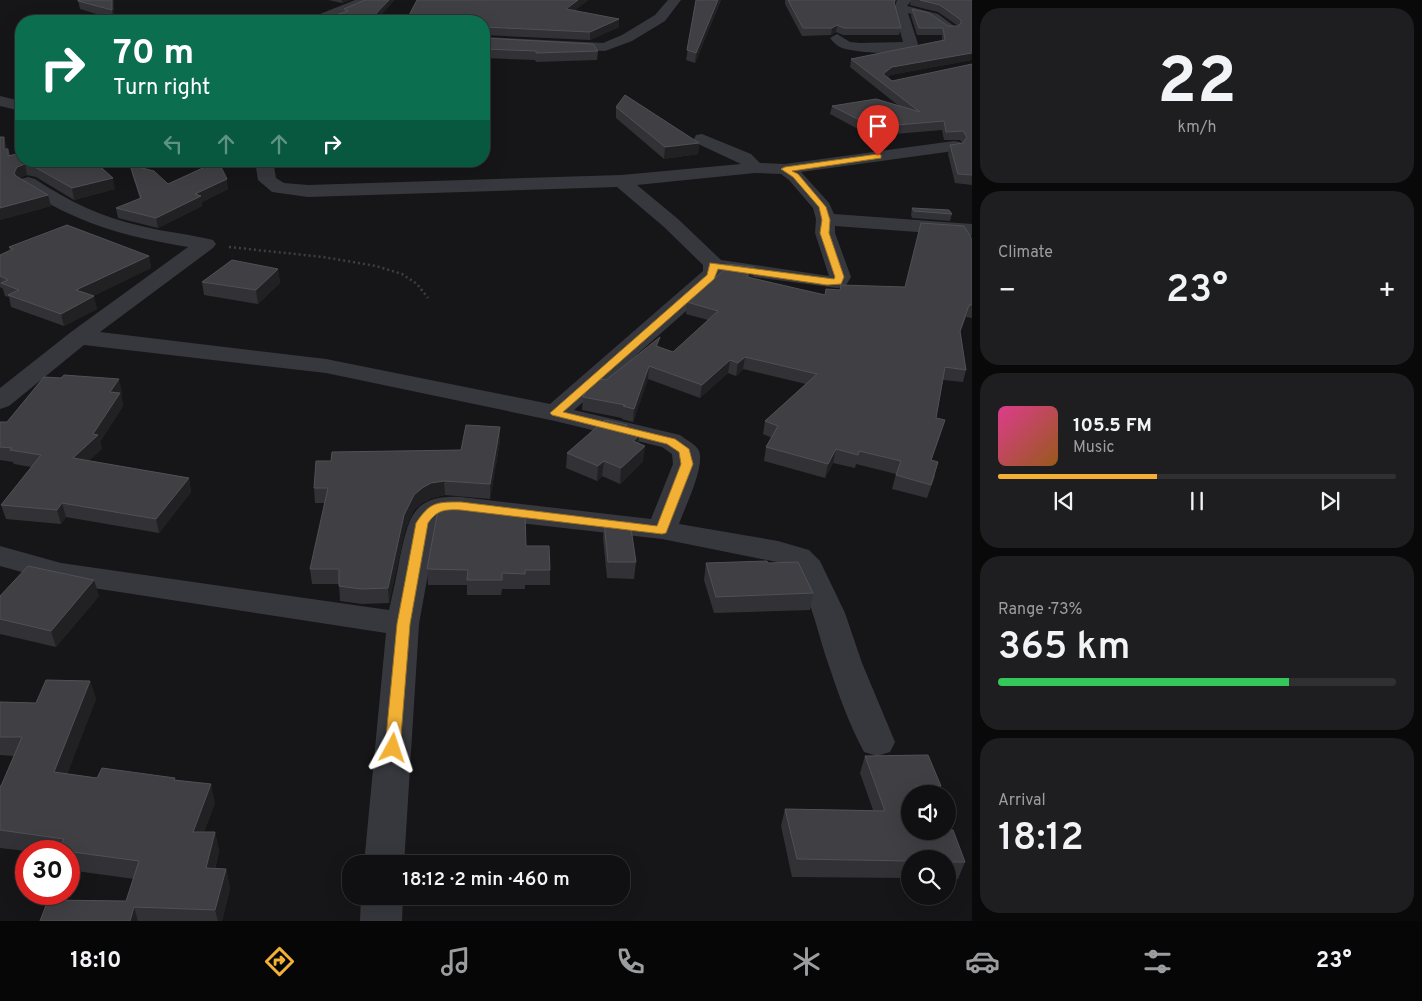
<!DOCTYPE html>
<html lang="en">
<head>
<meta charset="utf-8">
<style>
	:root { --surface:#101012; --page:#1e1e20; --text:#f1f3f6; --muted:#9c9d9f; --line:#303032; --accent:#f2b134 }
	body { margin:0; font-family:Overpass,sans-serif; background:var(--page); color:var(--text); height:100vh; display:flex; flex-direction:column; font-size:19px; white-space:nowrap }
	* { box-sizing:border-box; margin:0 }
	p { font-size:16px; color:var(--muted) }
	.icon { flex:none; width:28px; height:28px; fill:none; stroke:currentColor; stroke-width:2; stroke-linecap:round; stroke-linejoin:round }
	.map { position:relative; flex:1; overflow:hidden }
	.sheet { display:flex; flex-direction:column; gap:8px; padding:8px; background:#09090a; width:450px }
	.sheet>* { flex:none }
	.hud { position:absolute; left:15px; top:15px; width:475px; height:152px; border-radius:20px; box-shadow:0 5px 20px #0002,0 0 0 1px var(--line); background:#0b6e4f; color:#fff; overflow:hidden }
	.fabs { position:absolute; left:901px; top:785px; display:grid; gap:10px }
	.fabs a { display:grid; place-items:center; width:55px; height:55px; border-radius:50%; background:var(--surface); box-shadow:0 5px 20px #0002,0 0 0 1px var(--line); font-size:25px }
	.speed { position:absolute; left:15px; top:840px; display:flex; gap:10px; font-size:25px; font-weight:700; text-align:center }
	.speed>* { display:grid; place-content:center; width:65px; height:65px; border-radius:50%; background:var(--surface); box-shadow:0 5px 20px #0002,0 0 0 1px var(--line); line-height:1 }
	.speed .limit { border:8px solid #d22; background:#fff; color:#111 }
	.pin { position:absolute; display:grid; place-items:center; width:42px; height:42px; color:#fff; margin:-51px -21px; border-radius:50% 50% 50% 0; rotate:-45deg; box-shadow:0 0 5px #0007 }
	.pin .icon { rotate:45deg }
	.me { position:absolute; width:55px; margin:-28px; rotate:5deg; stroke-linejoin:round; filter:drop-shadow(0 0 4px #0008) }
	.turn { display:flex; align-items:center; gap:18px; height:105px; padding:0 15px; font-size:22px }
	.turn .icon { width:65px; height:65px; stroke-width:2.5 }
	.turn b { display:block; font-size:35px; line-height:42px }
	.lanes { display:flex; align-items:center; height:48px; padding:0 15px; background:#0003; justify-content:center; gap:25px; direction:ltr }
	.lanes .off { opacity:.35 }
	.big { font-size:38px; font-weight:600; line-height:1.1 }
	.sheet .card { flex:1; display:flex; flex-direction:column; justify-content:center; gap:8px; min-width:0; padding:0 18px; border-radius:20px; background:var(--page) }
	.sheet .dial { align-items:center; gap:0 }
	.dial b { font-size:65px; line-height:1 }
	.song { display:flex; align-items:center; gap:15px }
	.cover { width:60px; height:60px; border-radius:8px; background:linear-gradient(135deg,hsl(330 70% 55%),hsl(30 70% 35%)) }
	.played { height:5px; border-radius:2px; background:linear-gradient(90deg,var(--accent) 40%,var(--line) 40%) }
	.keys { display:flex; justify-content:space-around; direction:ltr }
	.heat { display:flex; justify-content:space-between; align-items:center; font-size:28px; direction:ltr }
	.charge { height:8px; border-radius:4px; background:linear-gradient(90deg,#34c759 73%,var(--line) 0) }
	.trip { position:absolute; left:342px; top:855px; width:288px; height:50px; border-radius:20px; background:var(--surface); box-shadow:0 5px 20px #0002,0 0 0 1px var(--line); font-weight:600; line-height:50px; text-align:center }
	.tab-bar { display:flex; height:80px; justify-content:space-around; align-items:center; background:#060607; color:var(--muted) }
	.tab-bar .icon { width:35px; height:35px }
	.tab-bar .active { color:var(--accent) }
	.tab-bar b { font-size:22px; color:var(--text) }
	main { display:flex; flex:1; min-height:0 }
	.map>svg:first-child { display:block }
</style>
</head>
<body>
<main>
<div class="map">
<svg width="972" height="921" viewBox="0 0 972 921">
	<rect width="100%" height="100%" fill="#161618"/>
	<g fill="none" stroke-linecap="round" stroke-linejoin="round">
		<path stroke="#3d3f44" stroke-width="2.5" stroke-dasharray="2 3" stroke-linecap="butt" d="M229 247 323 257 376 266 402 274 417 284 428 298"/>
		<path fill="#37383d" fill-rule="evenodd" d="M355 0H372L370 3 326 21H308L310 18Z
			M668 0H681L665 21 632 41 605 51 484 45V37L603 43 622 35 655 15Z
			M897 0H912L907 6 938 14 958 29 956 32H946L928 19 908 13 918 44C908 57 857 53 842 48 837 46 833 42 830 38L837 34 850 42 860 43 903 42 894 9Z
			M0 96 21 101V111L0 106Z
			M702 134 751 154 760 163 785 164 954 141 960 142 963 146 960 150 954 151 801 172 829 203 834 214 972 224V236L835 226V233L851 277 845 287 837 288 724 273 719 282 574 410 680 435C686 440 696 444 699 451 705 467 685 507 679 524L778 541 809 550 820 561 845 613 862 663 895 742 890 752 877 756 864 752C849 724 838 693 828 663 817 632 810 588 787 564L662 539 447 515 437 524 419 624 404 864H364L386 633 61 583 0 566V546L61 563 389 610C393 592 397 574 400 557 409 516 413 495 461 497L651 519 673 464 672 454 662 447 555 421 326 373 84 345 9 406 0 409V388L71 332 188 247C123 236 78 224 21 187L19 183 21 179 28 177 35 179C68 201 101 217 141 226 165 232 189 234 213 240L216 244 213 248 100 332 326 359 550 404 703 271V265L664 227 617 187 308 197 272 192 258 180 255 161H273L276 178 284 183 308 185 621 175 741 164 696 143 694 139 696 135ZM755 173 781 174 789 180 813 208 816 219 815 233 829 276 721 260 678 219 637 185Z
			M361 896H403L402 921H360Z"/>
	</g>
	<path fill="#323236" d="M78 0H114L113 19 80 9Z
		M328 0H350L342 3Z
		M696 0H721L695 63 686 60Z
		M785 0H896L894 5 901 28 899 35H843L836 32 831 35 802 36 785 4Z
		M911 0H972V60L890 75 888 77 892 81 972 64V185L955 183 948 154 950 145 962 143 960 140H944L942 130 871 136 830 114 832 106H899L850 67 851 59 942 40V35H917L911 16 912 9 948 26H958L938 12 910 5Z
		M575 10 619 27 590 40 484 35V21Z
		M484 37V38L598 51 597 60 536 62 535 60 484 58Z
		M616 107 699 143 698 154 664 159 616 118Z
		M0 137H4L7 149H8L10 155 115 189 74 200 36 177 27 175 19 178 51 206 0 220Z
		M194 161H231V162L219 163 228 189 202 202V206L158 228 118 218 116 208 140 199 132 174 130 165 168 184 212 164 196 165Z
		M912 208 952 214 950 221 912 218 911 215Z
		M972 239V318L966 317 960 333 966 370 963 382 943 380 936 418 941 433 931 461 935 476 927 498 892 489 896 474 856 464 855 468 833 463 825 478 764 461 766 447 772 438 763 434 765 421 806 384 743 369 736 376 728 373 700 398 648 379 633 422 622 419V418L582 410 583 397 606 380 659 347 673 352 708 320 686 314 687 302 754 267 753 278 825 295 840 290 905 287Z
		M9 247 149 256 151 268 93 296 97 309 64 326 11 307 9 297 5 296 3 289 0 287V255L10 251Z
		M278 269 280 283 258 304 204 295 202 282Z
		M122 392 121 394 123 406 100 442 102 449 88 461 189 478 191 492 159 533 66 517 61 524 6 519 1 505 31 467 14 464 13 462 0 460V422H7Z
		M627 425V431L639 436V443L643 461 620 484 602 476 597 481 566 468 567 453Z
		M500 441 490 499 445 495 432 498 422 503 414 510 405 530 389 603 362 604 340 601 339 584H312L310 569 325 503H315L314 488 331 461 461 450Z
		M487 509 526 546 550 570V585H525V589H502L501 595H467V585H428L427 569Z
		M604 522 636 562 634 579 607 578 603 538Z
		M706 563H768L813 593 810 610 714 613 704 580Z
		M0 596H99L56 647 0 634Z
		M90 681 96 699 67 774 97 778 176 780 215 803 204 832H215L219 851 215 869H226L230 888 222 921H40L126 901 134 879 69 870V851H26L0 848V786H1L14 756 0 755V702L36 703Z
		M865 756 941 786 938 794H910V831L965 862 958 879H948V859H910V878L792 877 781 826 785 809 873 810 860 773Z"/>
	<path fill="#212124" d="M112 0H114L113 19 112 10Z
		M342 0H350L342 3Z
		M389 0H395L376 21H369Z
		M578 0H589L566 17V9Z
		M718 0H721L720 1 695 63 696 53Z
		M619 19V27L590 40V32Z
		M837 25 836 32 831 35 832 28Z
		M972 53V60L890 75 881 82 883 74 892 67Z
		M4 137 7 147V160L4 149Z
		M699 143 698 154 664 159 665 147Z
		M195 161H231V162L196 165Z
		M25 164 27 175 19 178 17 184 14 173 17 167Z
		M113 178 115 189 74 200 72 188Z
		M227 179 228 189 202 202V206L158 228 156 218 195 194Z
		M48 195 51 206 0 220V208Z
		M149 256 151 268 79 303 76 290Z
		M754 267 753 279 747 277Z
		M278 269 280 283 258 304 256 290Z
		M94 296 97 309 64 326 61 314Z
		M660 337 658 349 656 346Z
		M745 357 743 369 736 376 738 363Z
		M730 360 728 373 700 398 702 385Z
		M649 366 648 379 633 422 634 409Z
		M119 379 122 392 121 394 123 406 100 442 102 449 76 472 73 458 93 434 110 392Z
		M945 420 941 433 927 474 931 460Z
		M500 427V441L490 499V484Z
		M639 436 638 452 633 441Z
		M645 446 643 461 620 484 621 468Z
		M836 449 833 463 825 478 828 464Z
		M604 461 602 476 597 481 598 466Z
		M189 478 191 492 159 533 156 519Z
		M444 481 445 495 432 498 422 503 414 510 405 530 389 603 388 588 404 515 414 495 422 488 431 483Z
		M62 503 66 517 61 524 57 510Z
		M94 580 99 596 56 647 51 631Z
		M90 681 96 699 61 791 54 772Z
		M211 784 215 803 197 851 193 832Z
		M215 832 219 851 210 887 206 868Z
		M226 869 230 888 222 921H218L215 910Z
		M134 907 138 921H130Z"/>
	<path fill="#3f3f44" stroke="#4f5156" d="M78 0H112V10L78 1Z
		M365 0H389L369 21H320L327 18 348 11 344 9Z
		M417 0H578L566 9 619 19 590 32 484 27V21H406Z
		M696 0H718L696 53 687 50Z
		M788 0H895L894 2 901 28H844L837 25 832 28H803Z
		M920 0H972V53L892 67 883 74 892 81 972 64V175L958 174 950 145 963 143 967 137 963 131 946 132 944 121 873 127 832 106 876 99 920 112 851 59 945 40 943 28H919L912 9 929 13 948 26H958L961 23V20L940 5Z
		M484 37V38L593 44 598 51 536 53V51L484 49Z
		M625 95 699 143 665 147 616 107Z
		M0 137H4V149H8V156L21 153V161H94L113 178 72 188 33 166 25 164 17 167 14 173 16 176 48 195 0 208Z
		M218 161 227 179 195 194 201 196 156 218 116 208 141 198 130 165 154 171 168 184Z
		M912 208 949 210 952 214 914 211Z
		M921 223 964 226 972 239V305H969L960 331 966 370 945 367 936 418 945 420 931 460 938 462 931 485 896 475 901 461 859 451 858 455 836 449 828 464 766 447 778 426 765 421 817 374 745 357 738 363 730 360 702 385 649 366 634 409 623 406 625 405 583 397 586 390 599 379 606 380 660 337 656 346 673 352 718 311 687 302 722 272 727 264 754 267 747 277 825 295 826 289 840 290 841 285 905 287Z
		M67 225 149 256 76 290 94 296 61 314 8 295 19 290 1 283 8 280 0 276V255L13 249 9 247Z
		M232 260 278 269 256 290 202 282Z
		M64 375 119 379 110 392 120 393 93 434 98 435 73 458 189 478 156 519 62 503 57 510 1 505 41 455 10 450 12 448 0 447V422H7L44 377 61 378Z
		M605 420 627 425 625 431 639 436 633 441 645 446 621 468 604 461 598 466 567 453Z
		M466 425 500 427 490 484 444 481 431 483 422 488 414 495 404 515 388 588 361 589 339 586V569H310L328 488H314L316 461H331L332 452 461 450Z
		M447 502 487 506 486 508 525 510 526 546H549L550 570H525V574L502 573V580H467L468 570 427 569 438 510Z
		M604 522H630L636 562H608Z
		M767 561 768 563 798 562 813 593 716 597 706 563Z
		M28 566 94 580 51 631 0 619V596Z
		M46 680 90 681 54 772 97 778 102 768 175 778 174 780 211 784 193 832H215L206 868 226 869 215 910 134 907 130 921H40L48 900 126 901 139 861 58 850 64 839 0 830V786H1L22 737H0V702L36 703Z
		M928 755 941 786H916L919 794H910V831H948V830H953L965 862H948V859H910V861L797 859 785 809 885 811 865 756Z"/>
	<path fill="#f2b134" stroke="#9d7322" d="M878 154 881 155V158L792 171 798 174 826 207 830 220 829 233 844 277 841 284 827 285 718 269 714 279 563 412 675 439 689 449 693 464 666 533 662 534 461 510C445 509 437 510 428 523L410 624 400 748 398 752 393 754 387 752 385 748 397 624 416 523C430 502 436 502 461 502L657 526 681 464 679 452 667 444 552 415 550 413 707 275 710 263 834 279 835 277 820 233 822 220 819 207 793 177 781 169 785 167Z"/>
</svg>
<div class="fabs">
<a><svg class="icon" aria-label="sound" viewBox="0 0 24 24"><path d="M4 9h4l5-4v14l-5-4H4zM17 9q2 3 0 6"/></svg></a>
<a><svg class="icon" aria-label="search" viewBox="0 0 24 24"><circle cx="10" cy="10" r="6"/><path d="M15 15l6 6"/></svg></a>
</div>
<div class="speed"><div class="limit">30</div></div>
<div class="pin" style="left:878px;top:156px;background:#d93025"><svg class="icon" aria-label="arrive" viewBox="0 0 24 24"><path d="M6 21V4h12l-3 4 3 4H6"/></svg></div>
<svg class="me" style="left:393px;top:748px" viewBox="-20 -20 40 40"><path d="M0-17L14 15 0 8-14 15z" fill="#f2b134" stroke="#fff" stroke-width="4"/></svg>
<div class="trip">18:12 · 2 min · 460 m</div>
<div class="hud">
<div class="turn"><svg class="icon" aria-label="right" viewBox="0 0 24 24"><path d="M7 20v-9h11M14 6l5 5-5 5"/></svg><div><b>70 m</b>Turn right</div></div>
<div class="lanes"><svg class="icon off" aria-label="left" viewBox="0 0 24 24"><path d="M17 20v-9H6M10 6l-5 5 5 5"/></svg><svg class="icon off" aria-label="ahead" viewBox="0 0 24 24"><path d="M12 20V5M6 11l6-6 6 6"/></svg><svg class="icon off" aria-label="ahead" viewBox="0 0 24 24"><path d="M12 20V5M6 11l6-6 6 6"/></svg><svg class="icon" aria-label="right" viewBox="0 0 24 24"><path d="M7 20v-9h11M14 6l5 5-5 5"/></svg></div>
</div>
</div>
<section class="sheet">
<div class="card dial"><b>22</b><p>km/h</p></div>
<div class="card"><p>Climate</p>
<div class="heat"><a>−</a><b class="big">23°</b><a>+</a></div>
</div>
<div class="card">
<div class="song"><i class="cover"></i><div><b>105.5 FM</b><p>Music</p></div></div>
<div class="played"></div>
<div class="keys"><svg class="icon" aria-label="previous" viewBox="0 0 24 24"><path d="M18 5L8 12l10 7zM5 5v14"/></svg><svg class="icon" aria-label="pause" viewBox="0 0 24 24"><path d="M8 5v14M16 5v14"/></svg><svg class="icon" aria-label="next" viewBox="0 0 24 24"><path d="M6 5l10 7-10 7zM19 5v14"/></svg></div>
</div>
<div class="card"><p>Range · 73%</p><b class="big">365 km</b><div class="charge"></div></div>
<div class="card"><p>Arrival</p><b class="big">18:12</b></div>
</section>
</main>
<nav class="tab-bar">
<b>18:10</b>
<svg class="icon active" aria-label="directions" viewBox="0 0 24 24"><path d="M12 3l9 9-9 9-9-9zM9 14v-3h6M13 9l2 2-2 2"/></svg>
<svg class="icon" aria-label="music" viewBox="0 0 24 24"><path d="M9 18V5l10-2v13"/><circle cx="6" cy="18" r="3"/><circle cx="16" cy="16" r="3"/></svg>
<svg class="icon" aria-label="phone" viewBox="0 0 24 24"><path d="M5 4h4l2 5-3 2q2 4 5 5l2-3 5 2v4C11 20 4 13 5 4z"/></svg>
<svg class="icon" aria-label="climate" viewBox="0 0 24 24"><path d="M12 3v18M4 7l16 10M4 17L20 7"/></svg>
<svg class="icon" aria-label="car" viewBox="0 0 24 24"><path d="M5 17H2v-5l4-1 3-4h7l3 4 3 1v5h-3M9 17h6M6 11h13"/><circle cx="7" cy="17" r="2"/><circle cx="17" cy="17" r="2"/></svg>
<svg class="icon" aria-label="filters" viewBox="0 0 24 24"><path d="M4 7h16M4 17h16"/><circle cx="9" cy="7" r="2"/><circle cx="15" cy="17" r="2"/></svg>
<b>23°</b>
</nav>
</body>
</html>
